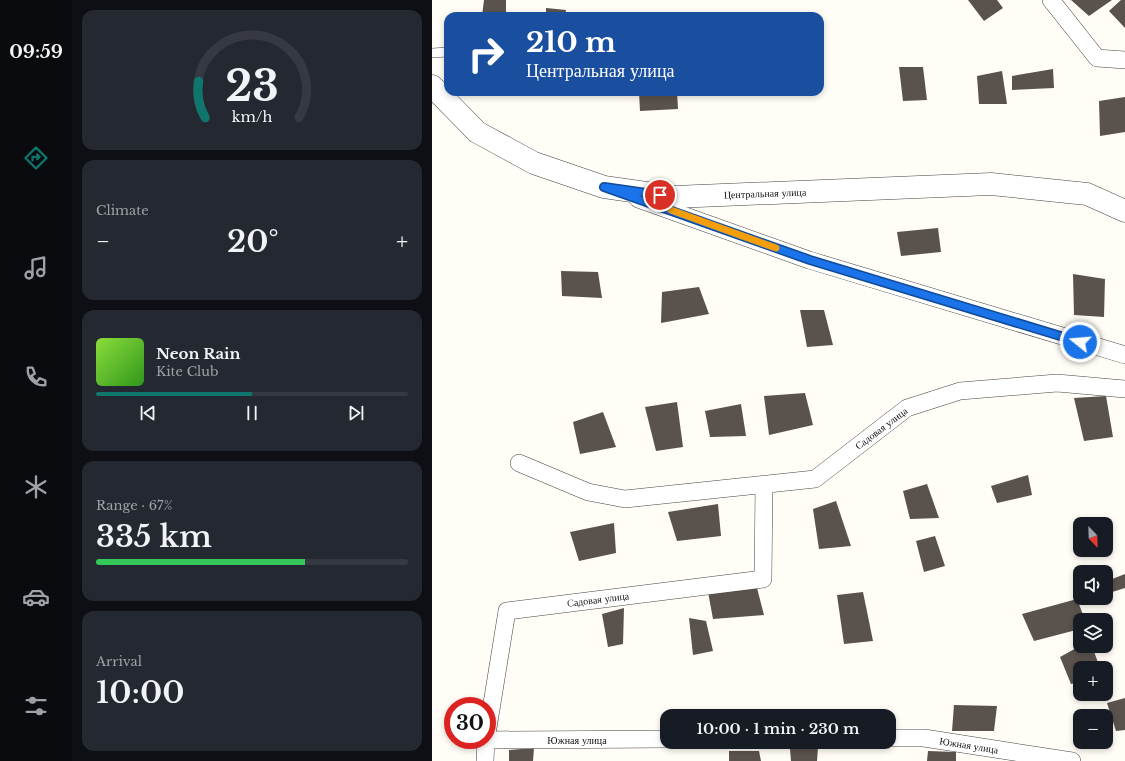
<!DOCTYPE html>
<html lang="en">
<head>
<meta charset="utf-8">
<style>
	:root { --surface:#171b24; --page:#242831; --text:#f1f3f6; --muted:#9ea1a6; --line:#363941; --accent:#0f766e }
	body { margin:0; font-family:"Libre Baskerville",serif; background:var(--page); color:var(--text); height:100vh; display:flex; flex-direction:column; font-size:15px; white-space:nowrap }
	* { box-sizing:border-box; margin:0 }
	p { font-size:13px; color:var(--muted) }
	.icon { flex:none; width:22px; height:22px; fill:none; stroke:currentColor; stroke-width:2; stroke-linecap:round; stroke-linejoin:round }
	.map { position:relative; flex:1; overflow:hidden }
	.sheet { display:flex; flex-direction:column; gap:10px; padding:10px; background:#0d0f14; width:360px }
	.sheet>* { flex:none }
	.top-card { position:absolute; left:12px; top:12px; width:380px; height:84px; border-radius:12px; box-shadow:0 2px 6px #0003; background:#1a4fa0; color:#fff; overflow:hidden }
	.needle { width:26px; rotate:157deg }
	.fabs { position:absolute; left:641px; top:517px; display:grid; gap:8px }
	.fabs a { display:grid; place-items:center; width:40px; height:40px; border-radius:8px; background:var(--surface); box-shadow:0 2px 6px #0003; font-size:20px }
	.speed { position:absolute; left:12px; top:697px; display:flex; gap:8px; font-size:20px; font-weight:700; text-align:center }
	.speed>* { display:grid; place-content:center; width:52px; height:52px; border-radius:50%; background:var(--surface); box-shadow:0 2px 6px #0003; line-height:1 }
	.speed .limit { border:6px solid #d22; background:#fff; color:#111 }
	.pin { position:absolute; display:grid; place-items:center; width:34px; height:34px; color:#fff; margin:-17px; border:2px solid #fff; border-radius:50%; box-shadow:0 1px 4px #0007 }
	.me { position:absolute; width:44px; margin:-22px; rotate:287deg; stroke-linejoin:round; filter:drop-shadow(0 0 3px #0008) }
	.turn { display:flex; align-items:center; gap:14px; height:84px; padding:0 16px; font-size:18px }
	.turn .icon { width:52px; height:52px; stroke-width:2.5 }
	.turn b { display:block; font-size:28px; line-height:34px }
	.big { font-size:30px; font-weight:600; line-height:1.1 }
	.sheet .widget { flex:1; display:flex; flex-direction:column; justify-content:center; gap:6px; min-width:0; padding:0 14px; border-radius:12px; background:var(--page) }
	.sheet .dial { align-items:center; gap:0 }
	.dial svg { height:104px; overflow:visible; fill:none; stroke:var(--line); stroke-width:7; stroke-linecap:round; text-anchor:middle }
	.dial text { fill:var(--text); stroke:none }
	.song { display:flex; align-items:center; gap:12px }
	.cover { width:48px; height:48px; border-radius:6px; background:linear-gradient(135deg,hsl(90 70% 55%),hsl(110 70% 35%)) }
	.played { height:4px; border-radius:2px; background:linear-gradient(90deg,var(--accent) 50%,var(--line) 50%) }
	.keys { display:flex; justify-content:space-around; direction:ltr }
	.heat { display:flex; justify-content:space-between; align-items:center; font-size:22px; direction:ltr }
	.charge { height:6px; border-radius:3px; background:linear-gradient(90deg,#34c759 67%,var(--line) 0) }
	.trip { position:absolute; left:228px; top:709px; width:236px; height:40px; border-radius:12px; background:var(--surface); box-shadow:0 2px 6px #0003; font-weight:600; line-height:40px; text-align:center }
	main { display:flex; flex:1; min-height:0 }
	.menu { display:flex; flex-direction:column; width:72px; justify-content:space-around; align-items:center; background:#090b0e; color:var(--muted) }
	.menu .icon { width:28px; height:28px }
	.menu .selected { color:var(--accent) }
	.menu b { font-size:18px; color:var(--text) }
	.map>svg:first-child { display:block }
</style>
</head>
<body>
<main>
<nav class="menu">
<b>09:59</b>
<svg class="icon selected" aria-label="directions" viewBox="0 0 24 24"><path d="M12 3l9 9-9 9-9-9zM9 14v-3h6M13 9l2 2-2 2"/></svg>
<svg class="icon" aria-label="music" viewBox="0 0 24 24"><path d="M9 18V5l10-2v13"/><circle cx="6" cy="18" r="3"/><circle cx="16" cy="16" r="3"/></svg>
<svg class="icon" aria-label="phone" viewBox="0 0 24 24"><path d="M5 4h4l2 5-3 2q2 4 5 5l2-3 5 2v4C11 20 4 13 5 4z"/></svg>
<svg class="icon" aria-label="climate" viewBox="0 0 24 24"><path d="M12 3v18M4 7l16 10M4 17L20 7"/></svg>
<svg class="icon" aria-label="car" viewBox="0 0 24 24"><path d="M5 17H2v-5l4-1 3-4h7l3 4 3 1v5h-3M9 17h6M6 11h13"/><circle cx="7" cy="17" r="2"/><circle cx="17" cy="17" r="2"/></svg>
<svg class="icon" aria-label="filters" viewBox="0 0 24 24"><path d="M4 7h16M4 17h16"/><circle cx="9" cy="7" r="2"/><circle cx="15" cy="17" r="2"/></svg>
</nav>
<section class="sheet">
<div class="widget dial"><svg viewBox="0 0 100 80">
<path d="M14 69A42 42 0 1 1 86 69"/>
<path d="M14 69A42 42 0 0 1 9 41" stroke="#0f766e"/>
<text x="50" y="56" font-size="32" font-weight="700">23</text>
<text x="50" y="72" font-size="11">km/h</text>
</svg></div>
<div class="widget"><p>Climate</p>
<div class="heat"><a>−</a><b class="big">20°</b><a>+</a></div>
</div>
<div class="widget">
<div class="song"><i class="cover"></i><div><b>Neon Rain</b><p>Kite Club</p></div></div>
<div class="played"></div>
<div class="keys"><svg class="icon" aria-label="previous" viewBox="0 0 24 24"><path d="M18 5L8 12l10 7zM5 5v14"/></svg><svg class="icon" aria-label="pause" viewBox="0 0 24 24"><path d="M8 5v14M16 5v14"/></svg><svg class="icon" aria-label="next" viewBox="0 0 24 24"><path d="M6 5l10 7-10 7zM19 5v14"/></svg></div>
</div>
<div class="widget"><p>Range · 67%</p><b class="big">335 km</b><div class="charge"></div></div>
<div class="widget"><p>Arrival</p><b class="big">10:00</b></div>
</section>
<div class="map">
<svg width="693" height="761" viewBox="0 0 693 761">
	<rect width="100%" height="100%" fill="#fffdf5"/>
	<path fill="#5a524d" d="M52 0H74V16H50Z
		M536 0H565L571 8 552 21Z
		M639 0H680L657 16Z
		M689 0H693V28L677 11Z
		M114 8 134 10 133 16H114Z
		M185 12V16H158V14Z
		M467 67H491L495 100 471 101Z
		M621 69 622 88 580 90V76Z
		M570 71 575 104H547L545 76Z
		M207 92H245L246 109 208 111Z
		M693 97V132L668 136 667 101Z
		M506 228 509 252 469 256 465 232Z
		M129 271 166 272 170 298 130 296Z
		M641 274 673 279 672 317 642 315Z
		M267 287 277 314 229 323 230 292Z
		M368 310H392L401 345 375 347Z
		M373 393 381 425 337 435 332 396Z
		M674 396 681 437 652 441 642 398Z
		M245 402 251 447 224 451 213 407Z
		M309 404 314 436 278 437 273 411Z
		M171 412 184 447 148 454 141 422Z
		M596 475 600 495 565 503 559 486Z
		M495 484 507 518 478 519 471 491Z
		M404 501 419 546 387 549 381 509Z
		M286 504 289 536 245 541 236 512Z
		M182 523 184 553 147 561 138 532Z
		M503 536 513 566 492 572 484 541Z
		M693 574V588L680 592 675 581Z
		M325 588 332 615 281 619 276 592Z
		M431 592 441 641 412 644 405 595Z
		M645 599 653 620H648V629L602 641 590 614Z
		M192 608 191 644 176 647 170 614Z
		M257 618 274 621 281 651 261 655Z
		M648 646H660L668 668H648V682L639 684 628 657Z
		M693 698V730L684 731 675 703Z
		M522 705 565 706 562 731H520Z
		M386 747 385 761H359L358 749Z
		M102 748 101 761H77V750Z
		M297 751H327L329 761H297Z
		M496 751 524 752V761H495Z"/>
	<g fill="none" stroke-linecap="round" stroke-linejoin="round">
		<g stroke="#444" stroke-width="10">
			<path id="service" d="M0 53 16 52"/>
		</g>
		<g stroke="#444" stroke-width="18">
			<path id="minor" d="M619 0 665 58 693 60
				M206 199 377 260 693 355
				M87 463 156 492 193 499 383 479 475 408 528 391 625 383 693 389
				M55 734 75 611 331 579 332 484
				M457 738H492L640 761
				M55 740 235 739
				M53 761 54 740"/>
		</g>
		<g stroke="#444" stroke-width="23">
			<path id="tertiary" d="M0 86 45 132 102 163 172 187 242 197 559 184 655 194 693 211"/>
		</g>
		<use href="#service" stroke="#fff" stroke-width="9"/>
		<use href="#minor" stroke="#fff" stroke-width="17"/>
		<use href="#tertiary" stroke="#fff" stroke-width="22"/>
	</g>
	<g fill="none" stroke-linecap="round" stroke-linejoin="round">
		<g stroke="#114b97" stroke-width="10">
			<path id="route" d="M228 195 172 187 378 260 648 342"/>
		</g>
		<use href="#route" stroke="#1a73e8" stroke-width="7"/>
		<path stroke="#f59e0b" stroke-width="7" d="M239 210 344 248"/>
	</g>
	<g text-anchor="middle" stroke-width="4" stroke-linejoin="round" paint-order="stroke">
		<g font-size="10" fill="#111" stroke="#fff">
			<text transform="translate(333 193) rotate(-2)" y="4">Центральная улица</text>
			<text transform="translate(449 428) rotate(-37)" y="4">Садовая улица</text>
			<text transform="translate(166 599) rotate(-7)" y="4">Садовая улица</text>
			<text x="145" y="744">Южная улица</text>
			<text transform="translate(537 745) rotate(9)" y="4">Южная улица</text>
		</g>
	</g>
</svg>
<div class="fabs">
<a><svg class="needle" viewBox="-14 -14 28 28"><path d="M0-13l5 13h-10z" fill="#e53935"/><path d="M0 13l5-13h-10z" fill="#9ea1a6"/></svg></a>
<a><svg class="icon" aria-label="sound" viewBox="0 0 24 24"><path d="M4 9h4l5-4v14l-5-4H4zM17 9q2 3 0 6"/></svg></a>
<a><svg class="icon" aria-label="layers" viewBox="0 0 24 24"><path d="M12 4l9 5-9 5-9-5zM3 14l9 5 9-5"/></svg></a>
<a>+</a>
<a>−</a>
</div>
<div class="speed"><div class="limit">30</div></div>
<div class="pin" style="left:228px;top:195px;background:#d93025"><svg class="icon" aria-label="arrive" viewBox="0 0 24 24"><path d="M6 21V4h12l-3 4 3 4H6"/></svg></div>
<svg class="me" style="left:648px;top:342px" viewBox="-20 -20 40 40"><circle r="17" fill="#1a73e8" stroke="#fff" stroke-width="3"/><path d="M0-11L8 9 0 5-8 9z" fill="#fff"/></svg>
<div class="trip">10:00 · 1 min · 230 m</div>
<div class="top-card">
<div class="turn"><svg class="icon" aria-label="right" viewBox="0 0 24 24"><path d="M7 20v-9h11M14 6l5 5-5 5"/></svg><div><b>210 m</b>Центральная улица</div></div>
</div>
</div>
</main>
</body>
</html>
